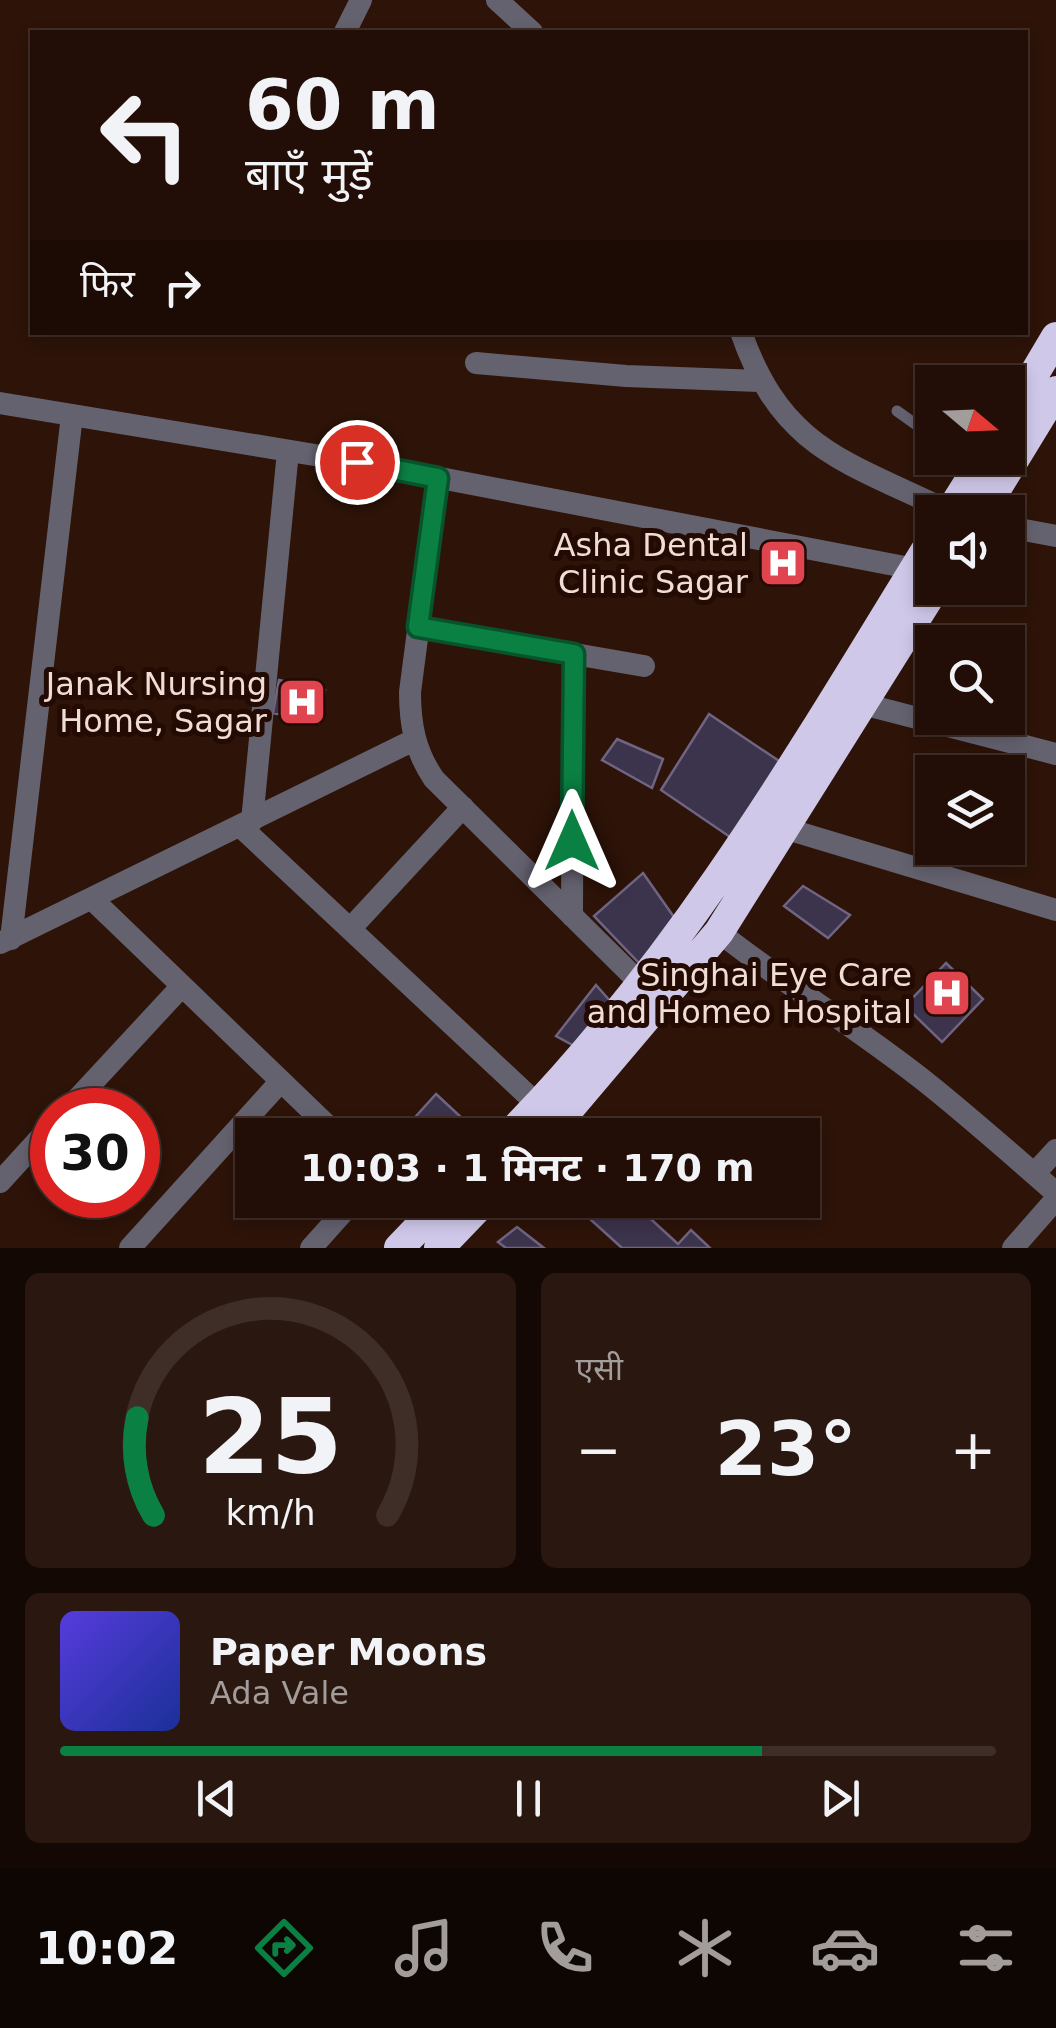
<!DOCTYPE html>
<html lang="hi">
<head>
<meta charset="utf-8">
<style>
	:root { --surface:#220e06; --page:#2a1710; --text:#f1f3f6; --muted:#a29c9b; --line:#3f2e28; --accent:#0b8043 }
	body { margin:0; font-family:"DejaVu Sans","Noto Sans Devanagari",sans-serif; background:var(--page); color:var(--text); height:100vh; display:flex; flex-direction:column; font-size:38px; white-space:nowrap }
	* { box-sizing:border-box; margin:0 }
	p { font-size:32px; color:var(--muted) }
	.icon { flex:none; width:55px; height:55px; fill:none; stroke:currentColor; stroke-width:2; stroke-linecap:round; stroke-linejoin:round }
	.map { position:relative; height:1248px; overflow:hidden }
	.panel { display:flex; flex-direction:column; gap:25px; padding:25px; background:#130803; flex:1 }
	.panel>* { flex:none }
	.top-card { position:absolute; left:30px; top:30px; width:998px; height:305px; border-radius:0px; box-shadow:0 5px 15px #0003,0 0 0 2px var(--line); background:#220e06; color:var(--text); overflow:hidden }
	.needle { width:65px; rotate:109deg }
	.buttons { position:absolute; left:915px; top:365px; display:grid; gap:20px }
	.buttons a { display:grid; place-items:center; width:110px; height:110px; border-radius:0px; background:var(--surface); box-shadow:0 5px 15px #0003,0 0 0 2px var(--line); font-size:50px }
	.speed { position:absolute; left:30px; top:1088px; display:flex; gap:20px; font-size:50px; font-weight:700; text-align:center }
	.speed>* { display:grid; place-content:center; width:130px; height:130px; border-radius:50%; background:var(--surface); box-shadow:0 5px 15px #0003,0 0 0 2px var(--line); line-height:1 }
	.speed .limit { border:15px solid #d22; background:#fff; color:#111 }
	.pin { position:absolute; display:grid; place-items:center; width:85px; height:85px; color:#fff; margin:-42px; border:5px solid #fff; border-radius:50%; box-shadow:0 2px 10px #0007 }
	.me { position:absolute; width:110px; margin:-55px; rotate:0deg; stroke-linejoin:round; filter:drop-shadow(0 0 8px #0008) }
	.turn { display:flex; align-items:center; gap:35px; height:210px; padding:0 50px; font-size:45px }
	.turn .icon { width:130px; height:130px; stroke-width:2.5 }
	.turn b { display:block; font-size:70px; line-height:85px }
	.then { display:flex; align-items:center; height:95px; padding:0 50px; background:#0003; gap:20px; font-size:38px }
	.big { font-size:75px; font-weight:700; line-height:1.1 }
	.panel .tile { flex:1; display:flex; flex-direction:column; justify-content:center; gap:15px; min-width:0; padding:0 35px; border-radius:15px; background:var(--page) }
	.panel .dial { align-items:center; gap:0 }
	.dial svg { height:260px; overflow:visible; fill:none; stroke:var(--line); stroke-width:7; stroke-linecap:round; text-anchor:middle }
	.dial text { fill:var(--text); stroke:none }
	.song { display:flex; align-items:center; gap:30px }
	.cover { width:120px; height:120px; border-radius:15px; background:linear-gradient(135deg,hsl(250 70% 55%),hsl(230 70% 35%)) }
	.played { height:10px; border-radius:5px; background:linear-gradient(90deg,var(--accent) 75%,var(--line) 75%) }
	.keys { display:flex; justify-content:space-around; direction:ltr }
	.heat { display:flex; justify-content:space-between; align-items:center; font-size:55px; direction:ltr }
	.panel .tiles { flex:1; display:grid; gap:25px; grid-template-columns:1fr 1fr }
	.tile:last-child { grid-column:span 2 }
	.trip { position:absolute; left:235px; top:1118px; width:585px; height:100px; border-radius:0px; background:var(--surface); box-shadow:0 5px 15px #0003,0 0 0 2px var(--line); font-weight:700; line-height:100px; text-align:center }
	.dock { display:flex; height:160px; justify-content:space-around; align-items:center; background:#0e0602; color:var(--muted) }
	.dock .icon { width:70px; height:70px }
	.dock .on { color:var(--accent) }
	.dock b { font-size:45px; color:var(--text) }
	.map>svg:first-child { display:block }
</style>
</head>
<body>
<div class="map">
<svg width="1056" height="1248" viewBox="0 0 1056 1248">
	<rect width="100%" height="100%" fill="#2d1308"/>
	<path fill="#3c334c" stroke="#6f6482" stroke-width="2.5" d="M279 680 325 690 319 723 273 713Z
		M709 714 779 761 733 839 661 790Z
		M617 739 663 759 652 788 602 760Z
		M643 873 676 920 640 964 594 916Z
		M803 886 850 915 828 938 784 906Z
		M946 963 983 999 942 1042 905 1006Z
		M596 985 611 1002 576 1047 556 1036Z
		M436 1094 477 1132 474 1135H399Z
		M630 1200 678 1244 691 1230 710 1248H622L570 1201Z
		M517 1227 544 1248H506L498 1242Z"/>
	<g fill="none" stroke-linecap="round" stroke-linejoin="round">
		<path stroke="#656270" stroke-width="11" d="M897 411 932 436"/>
		<path stroke="#656270" stroke-width="22" d="M497 0 532 32
			M345 32 361 0
			M741 332C782 450 846 461 950 512
			M476 363 626 376 759 381
			M0 403 357 462 915 569
			M438 478 410 692C410 725 415 751 434 779L639 982
			M1008 527 1056 536
			M418 627 644 666
			M863 704 1056 754
			M252 821 288 451
			M241 827 538 1105
			M787 829 1056 910
			M93 900 337 1135
			M572 916 573 654
			M350 929 463 807
			M719 932C788 987 863 1031 932 1087 974 1121 1015 1157 1056 1193
			M11 939 72 415
			M0 943 414 740
			M67 1110 182 986
			M1034 1174 1056 1150
			M0 1182 52 1125
			M405 1200 431 1232
			M130 1248 281 1081
			M311 1248 354 1200
			M1013 1248 1056 1199"/>
		<path stroke="#d0c8e9" stroke-width="30" d="M1008 418 1056 337
			M950 512 984 458
			M982 512 1056 391
			M509 1135C681 961 805 747 932 540
			M547 1135 719 932 935 588
			M399 1248 445 1200
			M439 1248 485 1200"/>
	</g>
	<g fill="none" stroke-linecap="round" stroke-linejoin="round">
		<g stroke="#07532c" stroke-width="25">
			<path id="route" d="M357 462 438 478 418 627 574 654 572 841"/>
		</g>
		<use href="#route" stroke="#0b8043" stroke-width="18"/>
	</g>
	<defs>
		<g id="hospital-square" transform="scale(2.5)"><rect x="-9" y="-9" width="18" height="18" rx="4" fill="#e0444e" stroke="#230a02"/><path d="M-5-5h3v3.5h4V-5h3V5h-3V1.5h-4V5h-3Z" fill="#fff"/></g>
	</defs>
	<g fill-rule="evenodd">
		<use href="#hospital-square" x="783" y="563"/>
		<use href="#hospital-square" x="302" y="702"/>
		<use href="#hospital-square" x="947" y="993"/>
	</g>
	<g text-anchor="middle" stroke-width="10" stroke-linejoin="round" paint-order="stroke">
		<g font-size="32" fill="#f0ddd5" stroke="#230a02" text-anchor="end">
			<text x="748" y="556">Asha Dental<tspan x="748" dy="37">Clinic Sagar</tspan></text>
			<text x="267" y="695">Janak Nursing<tspan x="267" dy="37">Home, Sagar</tspan></text>
			<text x="912" y="986">Singhai Eye Care<tspan x="912" dy="37">and Homeo Hospital</tspan></text>
		</g>
	</g>
</svg>
<div class="buttons">
<a><svg class="needle" viewBox="-14 -14 28 28"><path d="M0-13l5 13h-10z" fill="#e53935"/><path d="M0 13l5-13h-10z" fill="#a29c9b"/></svg></a>
<a><svg class="icon" aria-label="sound" viewBox="0 0 24 24"><path d="M4 9h4l5-4v14l-5-4H4zM17 9q2 3 0 6"/></svg></a>
<a><svg class="icon" aria-label="search" viewBox="0 0 24 24"><circle cx="10" cy="10" r="6"/><path d="M15 15l6 6"/></svg></a>
<a><svg class="icon" aria-label="layers" viewBox="0 0 24 24"><path d="M12 4l9 5-9 5-9-5zM3 14l9 5 9-5"/></svg></a>
</div>
<div class="speed"><div class="limit">30</div></div>
<div class="pin" style="left:357px;top:462px;background:#d93025"><svg class="icon" aria-label="arrive" viewBox="0 0 24 24"><path d="M6 21V4h12l-3 4 3 4H6"/></svg></div>
<svg class="me" style="left:572px;top:841px" viewBox="-20 -20 40 40"><path d="M0-17L14 15 0 8-14 15z" fill="#0b8043" stroke="#fff" stroke-width="4"/></svg>
<div class="trip">10:03 · 1 मिनट · 170 m</div>
<div class="top-card">
<div class="turn"><svg class="icon" aria-label="left" viewBox="0 0 24 24"><path d="M17 20v-9H6M10 6l-5 5 5 5"/></svg><div><b>60 m</b>बाएँ मुड़ें</div></div>
<div class="then">फिर<svg class="icon" aria-label="right" viewBox="0 0 24 24"><path d="M7 20v-9h11M14 6l5 5-5 5"/></svg></div>
</div>
</div>
<section class="panel">
<div class="tiles">
<div class="tile dial"><svg viewBox="0 0 100 80">
<path d="M14 69A42 42 0 1 1 86 69"/>
<path d="M14 69A42 42 0 0 1 9 39" stroke="#0b8043"/>
<text x="50" y="56" font-size="32" font-weight="700">25</text>
<text x="50" y="72" font-size="11">km/h</text>
</svg></div>
<div class="tile"><p>एसी</p>
<div class="heat"><a>−</a><b class="big">23°</b><a>+</a></div>
</div>
<div class="tile">
<div class="song"><i class="cover"></i><div><b>Paper Moons</b><p>Ada Vale</p></div></div>
<div class="played"></div>
<div class="keys"><svg class="icon" aria-label="previous" viewBox="0 0 24 24"><path d="M18 5L8 12l10 7zM5 5v14"/></svg><svg class="icon" aria-label="pause" viewBox="0 0 24 24"><path d="M8 5v14M16 5v14"/></svg><svg class="icon" aria-label="next" viewBox="0 0 24 24"><path d="M6 5l10 7-10 7zM19 5v14"/></svg></div>
</div>
</div>
</section>
<nav class="dock">
<b>10:02</b>
<svg class="icon on" aria-label="directions" viewBox="0 0 24 24"><path d="M12 3l9 9-9 9-9-9zM9 14v-3h6M13 9l2 2-2 2"/></svg>
<svg class="icon" aria-label="music" viewBox="0 0 24 24"><path d="M9 18V5l10-2v13"/><circle cx="6" cy="18" r="3"/><circle cx="16" cy="16" r="3"/></svg>
<svg class="icon" aria-label="phone" viewBox="0 0 24 24"><path d="M5 4h4l2 5-3 2q2 4 5 5l2-3 5 2v4C11 20 4 13 5 4z"/></svg>
<svg class="icon" aria-label="climate" viewBox="0 0 24 24"><path d="M12 3v18M4 7l16 10M4 17L20 7"/></svg>
<svg class="icon" aria-label="car" viewBox="0 0 24 24"><path d="M5 17H2v-5l4-1 3-4h7l3 4 3 1v5h-3M9 17h6M6 11h13"/><circle cx="7" cy="17" r="2"/><circle cx="17" cy="17" r="2"/></svg>
<svg class="icon" aria-label="filters" viewBox="0 0 24 24"><path d="M4 7h16M4 17h16"/><circle cx="9" cy="7" r="2"/><circle cx="15" cy="17" r="2"/></svg>
</nav>
</body>
</html>
